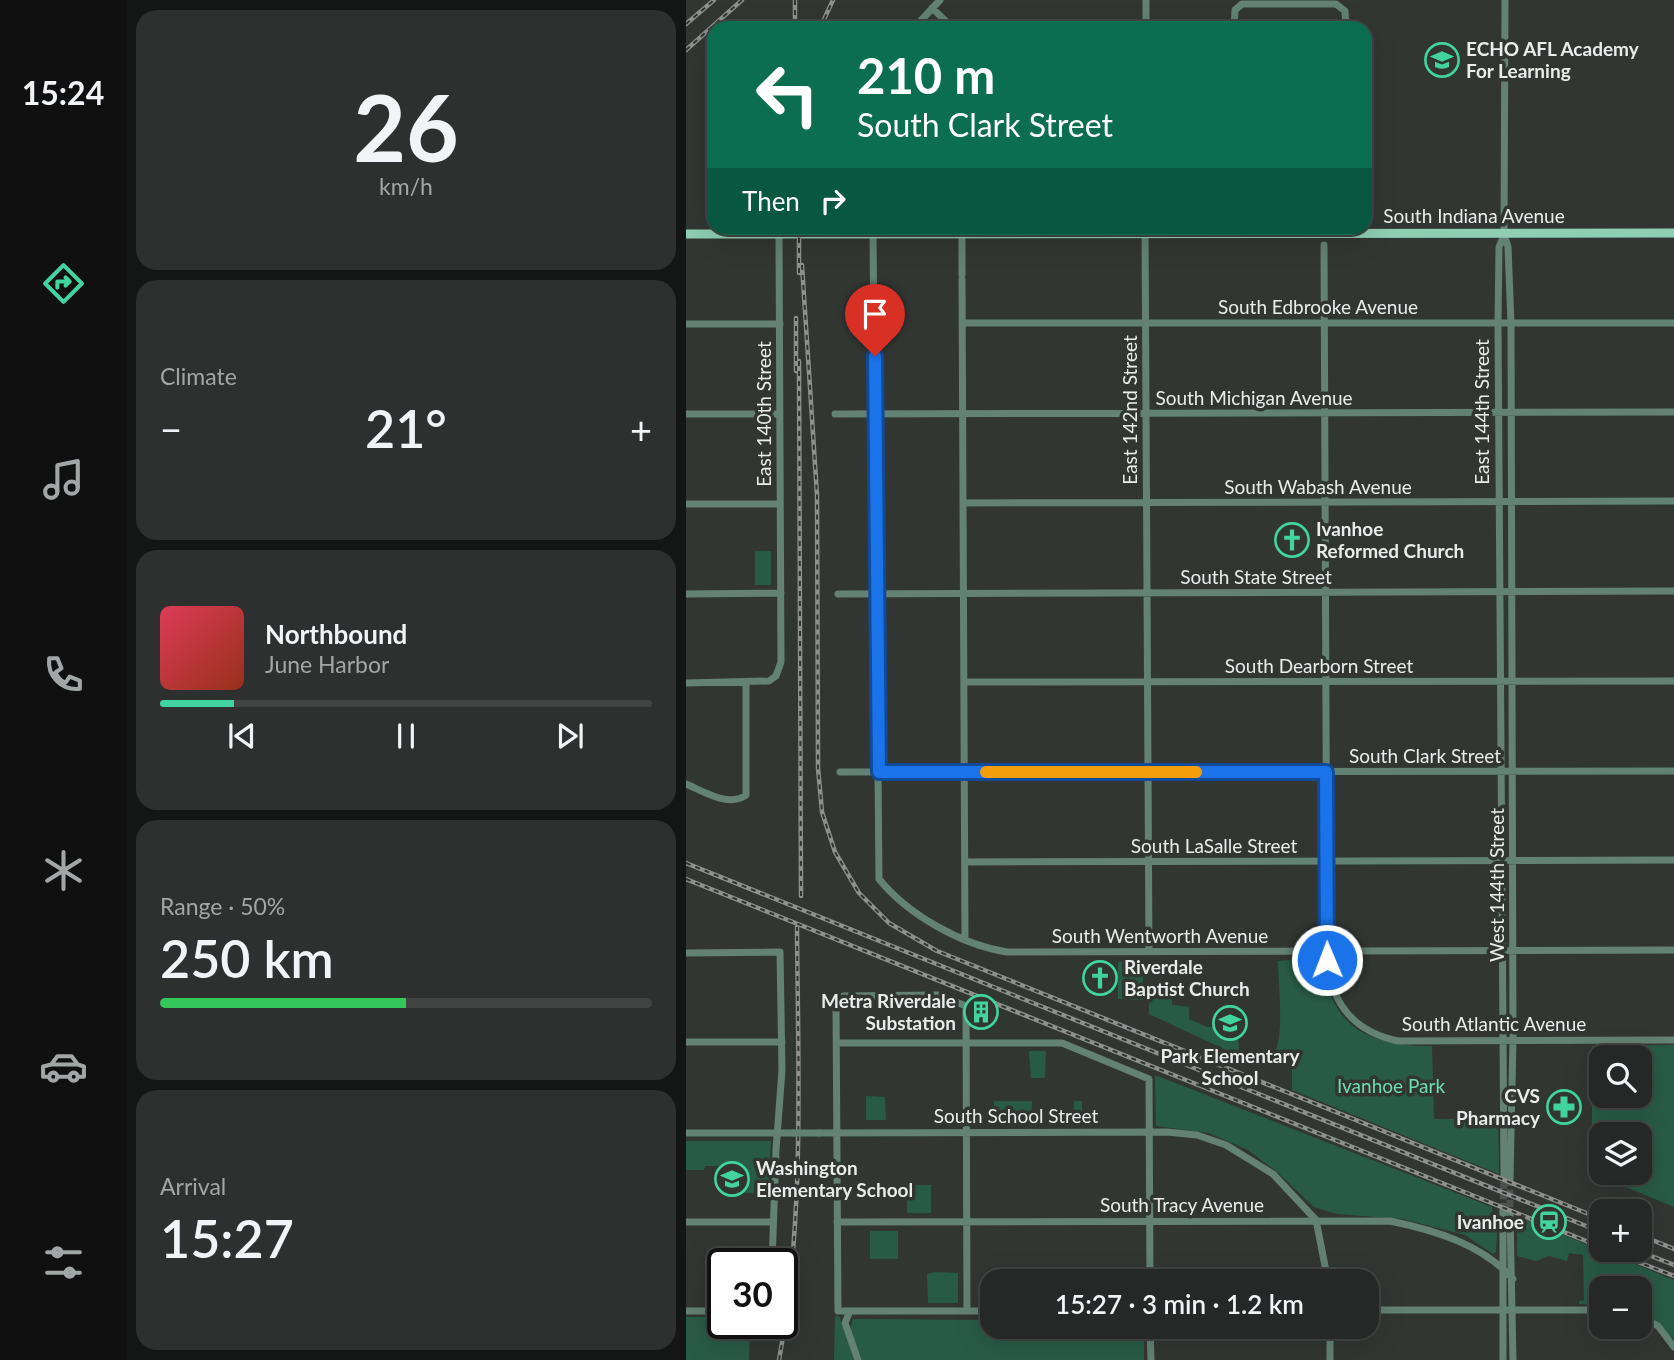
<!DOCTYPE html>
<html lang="en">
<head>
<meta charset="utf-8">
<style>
	:root { --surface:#252826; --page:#2d302e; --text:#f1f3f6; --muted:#a3a6a7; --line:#424443; --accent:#41d4a1 }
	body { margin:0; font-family:Lato,sans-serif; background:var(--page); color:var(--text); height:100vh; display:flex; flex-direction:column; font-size:26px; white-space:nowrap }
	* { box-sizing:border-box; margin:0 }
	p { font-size:23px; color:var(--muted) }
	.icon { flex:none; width:38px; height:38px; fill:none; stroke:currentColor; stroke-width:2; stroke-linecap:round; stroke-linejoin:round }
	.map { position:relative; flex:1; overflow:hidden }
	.panel { display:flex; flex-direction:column; gap:10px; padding:10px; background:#141615; width:560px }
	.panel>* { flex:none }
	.banner { position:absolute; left:21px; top:21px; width:665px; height:214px; border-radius:21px; box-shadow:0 7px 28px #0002,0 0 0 2px var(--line); background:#0b6e4f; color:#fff; overflow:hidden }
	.fabs { position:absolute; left:903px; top:1045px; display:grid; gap:14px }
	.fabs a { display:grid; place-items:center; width:63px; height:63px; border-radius:14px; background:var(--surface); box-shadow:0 7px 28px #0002,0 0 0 2px var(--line); font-size:35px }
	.speed { position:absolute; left:21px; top:1248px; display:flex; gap:14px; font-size:35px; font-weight:700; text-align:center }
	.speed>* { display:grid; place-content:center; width:91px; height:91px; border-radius:50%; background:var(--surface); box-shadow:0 7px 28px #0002,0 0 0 2px var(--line); line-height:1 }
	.speed .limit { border:4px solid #111; border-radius:10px; background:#fff; color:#111 }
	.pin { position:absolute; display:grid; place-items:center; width:60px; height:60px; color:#fff; margin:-72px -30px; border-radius:50% 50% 50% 0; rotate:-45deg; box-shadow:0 0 7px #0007 }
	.pin .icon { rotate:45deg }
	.me { position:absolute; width:77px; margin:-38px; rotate:359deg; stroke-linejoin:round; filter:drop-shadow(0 0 5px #0008) }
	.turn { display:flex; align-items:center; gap:24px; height:147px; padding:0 35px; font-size:32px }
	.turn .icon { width:91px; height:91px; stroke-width:2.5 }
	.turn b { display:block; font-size:49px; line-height:60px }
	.then { display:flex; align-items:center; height:66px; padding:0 35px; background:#0003; gap:14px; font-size:26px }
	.big { font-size:52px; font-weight:600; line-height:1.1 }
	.panel .widget { flex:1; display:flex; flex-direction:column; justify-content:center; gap:10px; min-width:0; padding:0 24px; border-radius:21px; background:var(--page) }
	.panel .dial { align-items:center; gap:0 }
	.dial b { font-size:91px; line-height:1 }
	.song { display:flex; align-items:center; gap:21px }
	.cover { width:84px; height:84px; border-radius:10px; background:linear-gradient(135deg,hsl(350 70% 55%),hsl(10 70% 35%)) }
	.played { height:7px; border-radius:4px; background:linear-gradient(90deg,var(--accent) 15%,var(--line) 15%) }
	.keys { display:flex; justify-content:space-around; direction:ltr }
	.heat { display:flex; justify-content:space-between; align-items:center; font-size:38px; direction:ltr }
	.charge { height:10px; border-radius:5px; background:linear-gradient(90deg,#34c759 50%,var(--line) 0) }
	.trip { position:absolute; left:294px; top:1269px; width:399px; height:70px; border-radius:21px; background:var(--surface); box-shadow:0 7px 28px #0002,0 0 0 2px var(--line); font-weight:600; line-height:70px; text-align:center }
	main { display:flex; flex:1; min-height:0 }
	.tab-bar { display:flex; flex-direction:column; width:126px; justify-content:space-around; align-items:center; background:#0f100f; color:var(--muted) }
	.tab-bar .icon { width:49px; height:49px }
	.tab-bar .on { color:var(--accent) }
	.tab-bar b { font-size:32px; color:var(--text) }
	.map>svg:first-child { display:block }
</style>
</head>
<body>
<main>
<nav class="tab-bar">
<b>15:24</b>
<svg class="icon on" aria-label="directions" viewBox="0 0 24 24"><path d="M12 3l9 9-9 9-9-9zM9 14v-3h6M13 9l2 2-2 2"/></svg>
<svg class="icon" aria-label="music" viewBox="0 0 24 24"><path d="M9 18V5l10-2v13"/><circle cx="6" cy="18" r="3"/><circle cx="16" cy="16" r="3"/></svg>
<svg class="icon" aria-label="phone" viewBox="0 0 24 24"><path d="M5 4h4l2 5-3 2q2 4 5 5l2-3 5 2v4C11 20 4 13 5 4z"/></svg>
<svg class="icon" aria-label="climate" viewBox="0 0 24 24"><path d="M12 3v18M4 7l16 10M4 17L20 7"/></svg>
<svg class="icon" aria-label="car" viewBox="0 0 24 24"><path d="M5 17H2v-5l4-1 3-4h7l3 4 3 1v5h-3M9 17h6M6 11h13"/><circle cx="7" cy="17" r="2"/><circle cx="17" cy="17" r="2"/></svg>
<svg class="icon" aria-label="filters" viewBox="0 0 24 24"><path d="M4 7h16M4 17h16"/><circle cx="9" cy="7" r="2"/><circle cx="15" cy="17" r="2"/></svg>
</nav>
<section class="panel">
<div class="widget dial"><b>26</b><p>km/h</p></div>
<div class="widget"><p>Climate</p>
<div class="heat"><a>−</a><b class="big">21°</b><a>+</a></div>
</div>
<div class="widget">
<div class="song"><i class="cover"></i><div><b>Northbound</b><p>June Harbor</p></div></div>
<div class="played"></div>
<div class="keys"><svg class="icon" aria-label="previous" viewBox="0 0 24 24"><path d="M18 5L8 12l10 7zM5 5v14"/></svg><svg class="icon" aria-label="pause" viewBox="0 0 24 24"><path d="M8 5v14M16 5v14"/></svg><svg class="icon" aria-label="next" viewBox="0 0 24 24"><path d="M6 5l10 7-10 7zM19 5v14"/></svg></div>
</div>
<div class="widget"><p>Range · 50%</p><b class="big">250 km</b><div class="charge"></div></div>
<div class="widget"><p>Arrival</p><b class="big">15:27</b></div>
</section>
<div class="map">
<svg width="988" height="1360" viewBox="0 0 988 1360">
	<rect width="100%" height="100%" fill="#313633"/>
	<path fill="#285b47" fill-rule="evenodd" d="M69 551H85V585H69Z
		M605 956H637C642 1027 681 1046 746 1046L748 1119H812L813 1174 606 1090V1068L588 1053C599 1037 592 982 592 961L605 960Z
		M432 962H457V1000L432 999Z
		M463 985 471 988V998L486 999V1005L503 1007V1019L521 1027H552L553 1056 463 1014Z
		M988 1045V1207L911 1175 906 1169V1046ZM915 1057H954V1096H915ZM915 1134H954V1172H915Z
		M343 1051H360L359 1078H345Z
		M469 1075 806 1207 807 1214 812 1216 810 1252 807 1254 779 1235 717 1219 651 1214 628 1207 591 1172 562 1150 523 1133 470 1126Z
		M180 1096 199 1097 200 1120H180Z
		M346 1101 345 1123H308V1101Z
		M388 1101H396V1123H387Z
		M0 1141H85L82 1193H43L42 1166H19L18 1170H0Z
		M221 1185H245V1213H221Z
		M831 1216 988 1280V1339L954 1312V1288H915V1305L893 1304V1301L898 1300 897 1255 883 1253 881 1261 863 1256 850 1261 831 1256Z
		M184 1231H212V1259H184Z
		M249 1272 272 1273V1303H242L241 1274Z
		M149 1316H153L169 1360H148Z
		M0 1317H37V1323H64L63 1360H0Z
		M167 1319 306 1320V1326L458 1327V1360H176L164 1329Z"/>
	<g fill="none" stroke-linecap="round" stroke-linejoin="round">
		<path stroke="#4d514f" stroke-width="7" stroke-dasharray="7 3.5" stroke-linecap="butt" d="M824 1179V1213
			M817 1210 818 1177"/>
		<path stroke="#638174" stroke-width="7" d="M819 0 818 234 822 247 825 323 827 1040 824 1179
			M246 8 267 28
			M228 28 254 0
			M460 28V0
			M548 28 549 10 556 4H650L659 11 660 28
			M276 228V275
			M459 228 463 951
			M187 234 193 879C222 915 276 945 321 952L988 950
			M638 245 641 951C642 998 664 1031 712 1041L988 1040
			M276 279 279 939
			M276 323H988
			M0 324H94
			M0 414H94
			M149 414 988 412
			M277 503 988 501
			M0 504H94
			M0 594 95 593
			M152 594 988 591
			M278 682 988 681
			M0 683 83 681 90 676 95 662 93 235
			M154 772 988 771
			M0 784C17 791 43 808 60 795V683
			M279 862 988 860
			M0 953 94 952 96 1070 90 1150 86 1264
			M0 1042H96
			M151 1043H376L463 1079 464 1281
			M0 1133H107
			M133 1133 481 1132 511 1135 540 1145 587 1174 630 1220 642 1281
			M818 1177 812 323 813 247 818 235
			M824 1213 827 1360
			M0 1222H87
			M151 1222 704 1221C748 1230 796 1244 827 1279
			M681 1310H915
			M0 1311H37
			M164 1311 159 1323 172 1360
			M281 1311 280 1006 252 995 157 996 150 1007 152 1311H306
			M954 1316 972 1326 988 1347
			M464 1326 465 1360
			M644 1326V1360
			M817 1360V1210"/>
		<path stroke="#8eceb2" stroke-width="9" d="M0 234 988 233"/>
		<g stroke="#8c908e" stroke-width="4.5">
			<path id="rail" d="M109 0V28
				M0 24 28 0
				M134 28 147 0
				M0 50 56 0
				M113 228V273
				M116 265 131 495 132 768 136 812 149 852 173 893 203 923 251 951 915 1219
				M113 361 115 896
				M110 371V318
				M0 863 915 1232
				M0 879 915 1247
				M954 1235 988 1249
				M921 1250 988 1276
				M950 1250 988 1265
				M93 1360C119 1218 112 1071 111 927"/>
		</g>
		<use href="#rail" stroke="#313633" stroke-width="2" stroke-dasharray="5" stroke-linecap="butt"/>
		<path stroke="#638174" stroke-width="7" d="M107 1133H133"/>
	</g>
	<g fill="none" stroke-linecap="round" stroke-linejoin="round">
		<g stroke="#114b97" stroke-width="18">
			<path id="route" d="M189 356 193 772H640L641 960"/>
		</g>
		<use href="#route" stroke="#1a73e8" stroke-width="12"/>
		<path stroke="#f59e0b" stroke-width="12" d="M300 772H510"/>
	</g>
	<defs>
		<g id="school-ring" transform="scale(1.75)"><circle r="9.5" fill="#313633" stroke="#41d4a1" stroke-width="1.5"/><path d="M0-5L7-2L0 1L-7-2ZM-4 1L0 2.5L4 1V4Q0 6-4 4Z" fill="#41d4a1"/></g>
		<g id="church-ring" transform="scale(1.75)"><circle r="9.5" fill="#313633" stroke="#41d4a1" stroke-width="1.5"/><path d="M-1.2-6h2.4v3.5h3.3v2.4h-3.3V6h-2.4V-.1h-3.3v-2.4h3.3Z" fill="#41d4a1"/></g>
		<g id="building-ring" transform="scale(1.75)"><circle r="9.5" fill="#313633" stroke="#41d4a1" stroke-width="1.5"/><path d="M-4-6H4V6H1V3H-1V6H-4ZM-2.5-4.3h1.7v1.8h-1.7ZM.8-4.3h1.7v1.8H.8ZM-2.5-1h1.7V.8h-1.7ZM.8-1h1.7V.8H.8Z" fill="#41d4a1"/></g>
		<g id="pharmacy-ring" transform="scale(1.75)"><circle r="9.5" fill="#313633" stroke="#41d4a1" stroke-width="1.5"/><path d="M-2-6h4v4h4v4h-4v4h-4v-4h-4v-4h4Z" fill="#41d4a1"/></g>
		<g id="station-ring" transform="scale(1.75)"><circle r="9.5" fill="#313633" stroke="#41d4a1" stroke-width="1.5"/><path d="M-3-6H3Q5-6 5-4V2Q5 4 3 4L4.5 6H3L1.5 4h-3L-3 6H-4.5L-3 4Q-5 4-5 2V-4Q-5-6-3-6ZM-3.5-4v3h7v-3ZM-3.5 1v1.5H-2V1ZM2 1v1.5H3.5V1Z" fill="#41d4a1"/></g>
	</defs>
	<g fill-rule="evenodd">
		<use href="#school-ring" x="756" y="60"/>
		<use href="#church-ring" x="606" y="540"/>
		<use href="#church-ring" x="414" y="978"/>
		<use href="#building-ring" x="295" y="1012"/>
		<use href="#school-ring" x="544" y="1023"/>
		<use href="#pharmacy-ring" x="878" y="1107"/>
		<use href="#school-ring" x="46" y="1179"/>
		<use href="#station-ring" x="863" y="1222"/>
	</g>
	<g text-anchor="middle" stroke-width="7" stroke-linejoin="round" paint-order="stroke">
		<g font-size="19" font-weight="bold" fill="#e9eceb" stroke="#313633" text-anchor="start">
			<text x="780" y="56">ECHO AFL Academy<tspan x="780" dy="22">For Learning</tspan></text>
			<text x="630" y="536">Ivanhoe<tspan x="630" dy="22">Reformed Church</tspan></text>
			<text x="438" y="974">Riverdale<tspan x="438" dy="22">Baptist Church</tspan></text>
			<text x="270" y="1008" text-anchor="end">Metra Riverdale<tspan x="270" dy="22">Substation</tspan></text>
			<text x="544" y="1063" text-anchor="middle">Park Elementary<tspan x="544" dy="22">School</tspan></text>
			<text x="854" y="1103" text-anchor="end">CVS<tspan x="854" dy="22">Pharmacy</tspan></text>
			<text x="70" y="1175">Washington<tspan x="70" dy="22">Elementary School</tspan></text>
			<text x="838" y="1229" text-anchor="end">Ivanhoe</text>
		</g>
		<g font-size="19" fill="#e9eceb" stroke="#313633">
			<text x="788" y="223">South Indiana Avenue</text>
			<text x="632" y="314">South Edbrooke Avenue</text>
			<text x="568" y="405">South Michigan Avenue</text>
			<text transform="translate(444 410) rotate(-90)" y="7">East 142nd Street</text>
			<text transform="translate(796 412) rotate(-90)" y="7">East 144th Street</text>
			<text transform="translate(78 414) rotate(-90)" y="7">East 140th Street</text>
			<text x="632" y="494">South Wabash Avenue</text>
			<text x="570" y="584">South State Street</text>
			<text x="633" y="673">South Dearborn Street</text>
			<text x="739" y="763">South Clark Street</text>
			<text x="528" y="853">South LaSalle Street</text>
			<text transform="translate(811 885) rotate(-90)" y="7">West 144th Street</text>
			<text x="474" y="943">South Wentworth Avenue</text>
			<text x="808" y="1031">South Atlantic Avenue</text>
			<text x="330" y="1123">South School Street</text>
			<text x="496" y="1212">South Tracy Avenue</text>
		</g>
		<g font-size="19" fill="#6ddcb0" stroke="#313633">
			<text x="705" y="1093">Ivanhoe Park</text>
		</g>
	</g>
</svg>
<div class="fabs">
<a><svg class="icon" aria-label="search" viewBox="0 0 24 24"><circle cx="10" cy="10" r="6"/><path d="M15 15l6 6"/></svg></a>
<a><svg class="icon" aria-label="layers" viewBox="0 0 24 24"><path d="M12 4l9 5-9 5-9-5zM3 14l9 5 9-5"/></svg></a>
<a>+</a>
<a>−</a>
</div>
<div class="speed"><div class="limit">30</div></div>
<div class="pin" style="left:189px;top:356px;background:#d93025"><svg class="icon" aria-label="arrive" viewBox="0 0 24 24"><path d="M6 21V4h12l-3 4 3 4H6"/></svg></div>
<svg class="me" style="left:641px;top:960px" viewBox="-20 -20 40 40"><circle r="17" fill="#1a73e8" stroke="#fff" stroke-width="3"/><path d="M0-11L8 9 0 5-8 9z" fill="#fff"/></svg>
<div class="trip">15:27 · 3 min · 1.2 km</div>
<div class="banner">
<div class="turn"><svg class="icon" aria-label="left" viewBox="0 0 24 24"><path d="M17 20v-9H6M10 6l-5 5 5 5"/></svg><div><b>210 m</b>South Clark Street</div></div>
<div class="then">Then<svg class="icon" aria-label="right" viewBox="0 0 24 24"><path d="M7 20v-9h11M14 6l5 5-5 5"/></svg></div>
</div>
</div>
</main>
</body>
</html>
